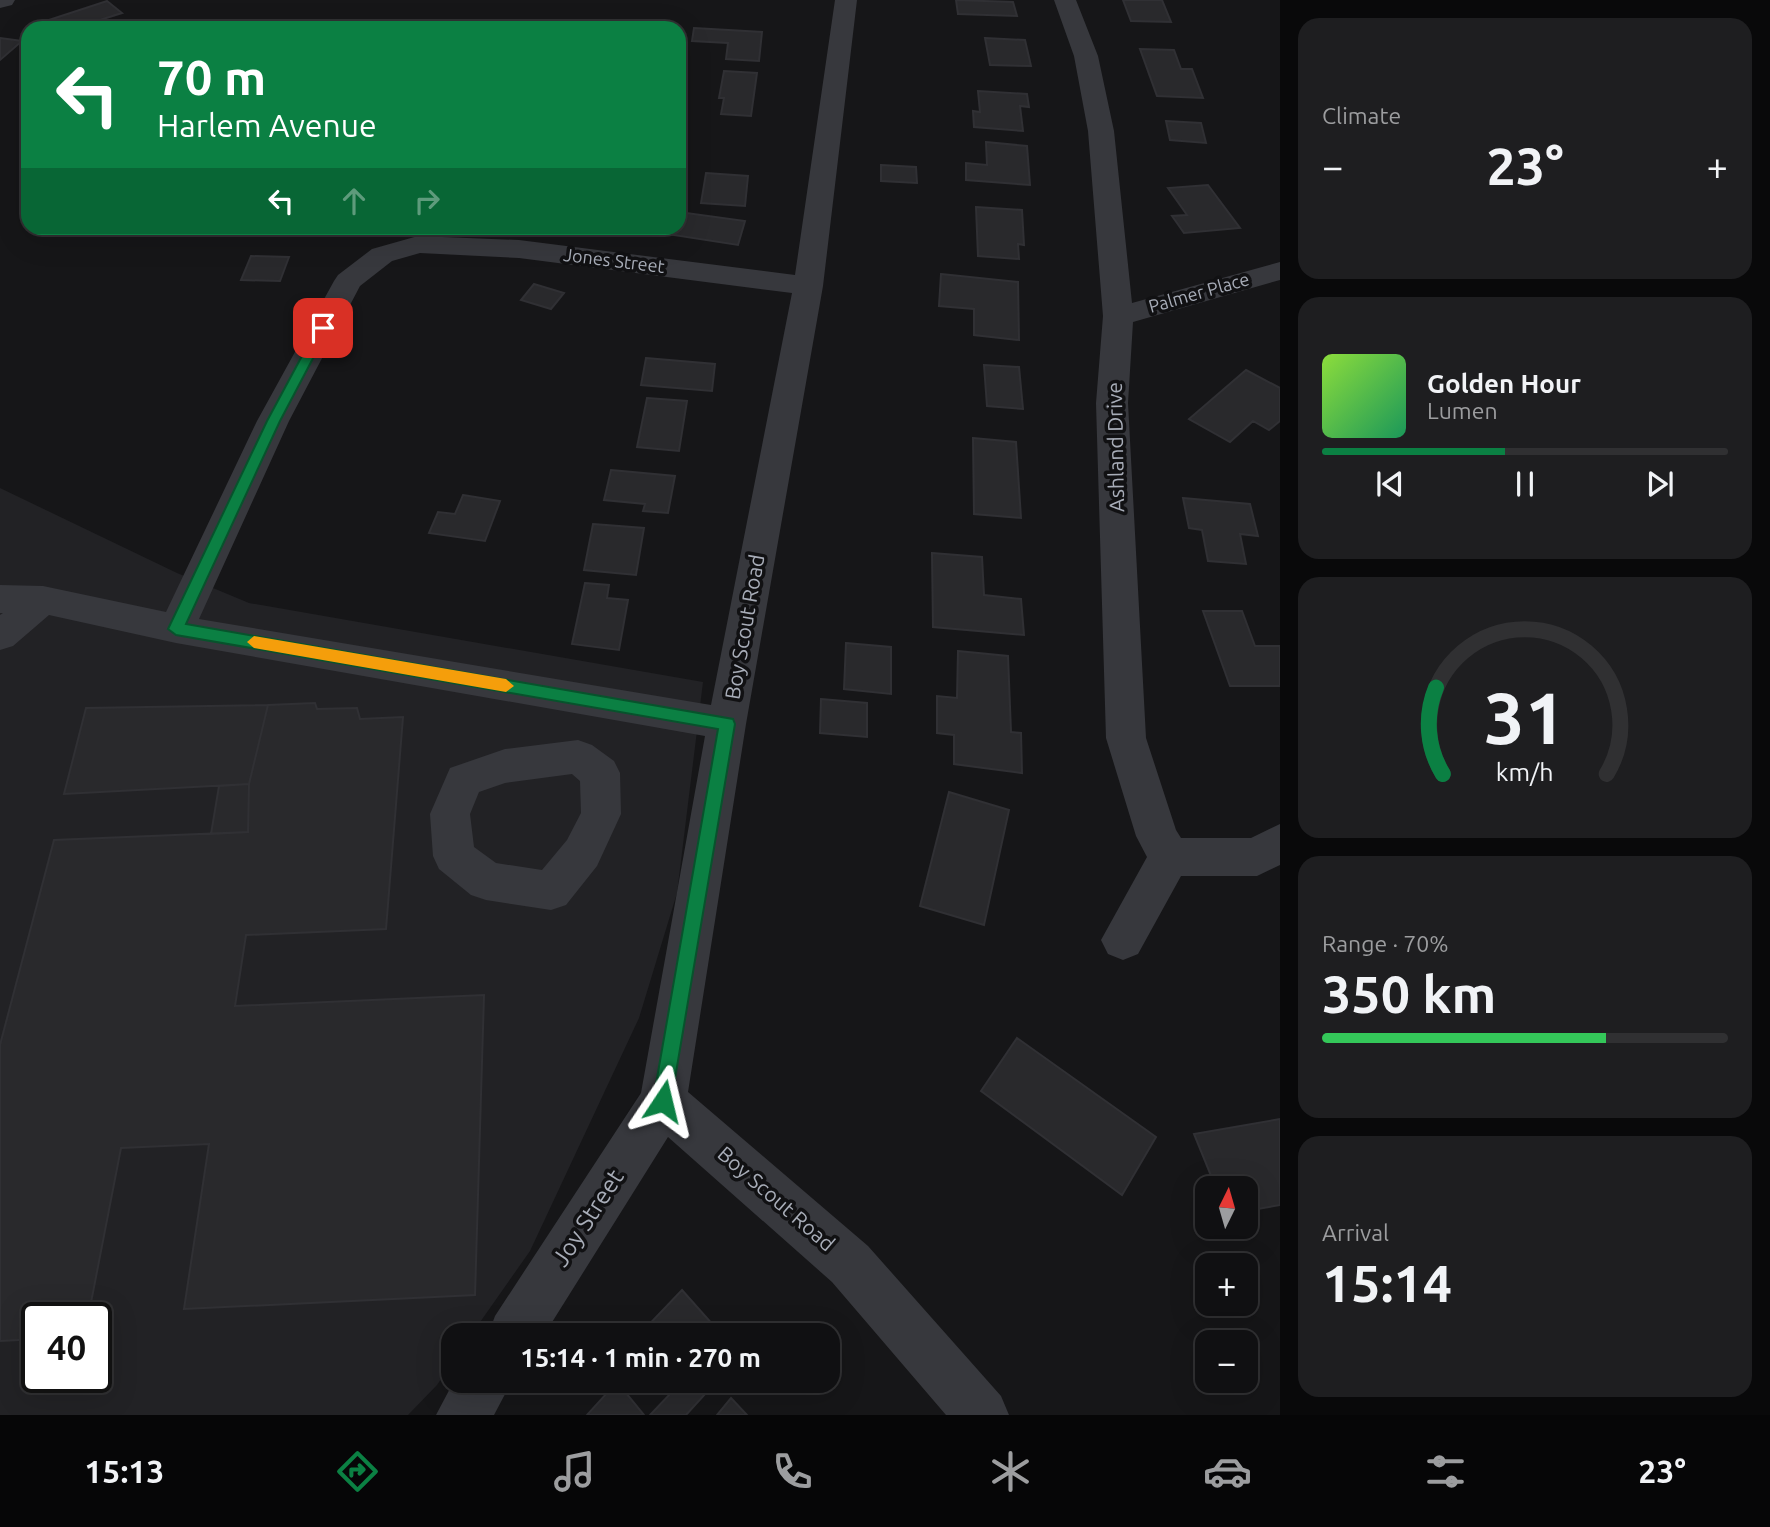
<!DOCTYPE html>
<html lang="en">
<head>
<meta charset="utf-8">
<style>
	:root { --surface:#101012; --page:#1e1e20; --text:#f1f3f6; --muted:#9c9d9f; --line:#303032; --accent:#0b8043 }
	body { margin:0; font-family:Ubuntu,sans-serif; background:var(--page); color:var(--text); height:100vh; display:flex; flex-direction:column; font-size:26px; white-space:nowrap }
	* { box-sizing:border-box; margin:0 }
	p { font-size:23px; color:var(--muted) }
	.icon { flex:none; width:38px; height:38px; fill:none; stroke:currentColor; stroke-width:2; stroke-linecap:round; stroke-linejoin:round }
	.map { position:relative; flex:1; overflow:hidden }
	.panel { display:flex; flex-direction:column; gap:18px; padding:18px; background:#09090a; width:490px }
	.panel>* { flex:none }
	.top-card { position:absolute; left:21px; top:21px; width:665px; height:214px; border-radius:21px; box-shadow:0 7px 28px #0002,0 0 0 2px var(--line); background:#0b8043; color:#fff; overflow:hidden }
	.needle { width:46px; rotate:5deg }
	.fabs { position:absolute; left:1195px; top:1176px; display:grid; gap:14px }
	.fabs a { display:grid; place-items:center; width:63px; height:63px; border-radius:14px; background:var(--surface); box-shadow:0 7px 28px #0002,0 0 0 2px var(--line); font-size:35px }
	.speed { position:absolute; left:21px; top:1302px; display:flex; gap:14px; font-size:35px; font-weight:700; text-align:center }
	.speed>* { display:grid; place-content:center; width:91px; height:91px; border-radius:50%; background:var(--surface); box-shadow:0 7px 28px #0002,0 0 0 2px var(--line); line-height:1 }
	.speed .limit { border:4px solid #111; border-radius:10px; background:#fff; color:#111 }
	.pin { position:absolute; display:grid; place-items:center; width:60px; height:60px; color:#fff; margin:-30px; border-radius:14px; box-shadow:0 4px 10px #0006 }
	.me { position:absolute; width:77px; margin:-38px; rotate:10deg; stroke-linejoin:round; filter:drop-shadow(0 0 5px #0008) }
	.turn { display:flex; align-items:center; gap:24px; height:147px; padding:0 21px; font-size:32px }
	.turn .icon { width:91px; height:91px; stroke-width:2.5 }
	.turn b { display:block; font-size:49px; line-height:60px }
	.lanes { display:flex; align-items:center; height:66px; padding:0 21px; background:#0003; justify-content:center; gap:35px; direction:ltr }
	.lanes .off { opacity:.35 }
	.big { font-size:52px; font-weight:700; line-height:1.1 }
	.panel .tile { flex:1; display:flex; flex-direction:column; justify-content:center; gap:10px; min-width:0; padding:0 24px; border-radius:21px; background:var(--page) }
	.panel .dial { align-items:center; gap:0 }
	.dial svg { height:182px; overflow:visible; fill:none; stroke:var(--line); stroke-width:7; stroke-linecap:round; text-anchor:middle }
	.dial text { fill:var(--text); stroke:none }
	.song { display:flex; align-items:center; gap:21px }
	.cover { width:84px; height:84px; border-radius:10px; background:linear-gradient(135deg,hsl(90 70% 55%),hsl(150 70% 35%)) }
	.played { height:7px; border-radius:4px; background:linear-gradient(90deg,var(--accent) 45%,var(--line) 45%) }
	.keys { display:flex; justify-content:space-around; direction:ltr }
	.heat { display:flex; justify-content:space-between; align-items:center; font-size:38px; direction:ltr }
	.charge { height:10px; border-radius:5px; background:linear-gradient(90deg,#34c759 70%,var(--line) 0) }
	.trip { position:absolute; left:441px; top:1323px; width:399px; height:70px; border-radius:21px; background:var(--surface); box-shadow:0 7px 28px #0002,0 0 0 2px var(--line); font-weight:700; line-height:70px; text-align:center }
	.tab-bar { display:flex; height:112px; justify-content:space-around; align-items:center; background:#060607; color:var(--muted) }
	.tab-bar .icon { width:49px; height:49px }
	.tab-bar .current { color:var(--accent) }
	.tab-bar b { font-size:32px; color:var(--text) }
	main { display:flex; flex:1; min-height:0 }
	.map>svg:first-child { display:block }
</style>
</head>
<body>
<main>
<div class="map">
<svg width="1280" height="1415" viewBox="0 0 1280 1415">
	<rect width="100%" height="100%" fill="#161618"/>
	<path fill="#222225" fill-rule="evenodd" d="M0 488 177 573 249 603 703 682 677 893 639 1018 530 1251 471 1335H453V1361L437 1385 408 1415H0ZM37 1318H96V1377H37Z"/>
	<path fill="#29292c" stroke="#303034" stroke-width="2" d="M956 0 1013 2 1017 16 958 14Z
		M1123 0H1162L1171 22 1131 21Z
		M107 1 122 13 103 19 114 28H50L43 22Z
		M694 28 762 32 759 61 726 59 728 43 692 41Z
		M0 38 22 41 0 60Z
		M985 38 1025 40 1031 66 990 65Z
		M1140 49 1174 50 1181 69H1192L1203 98 1157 96Z
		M724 71 757 73 751 116 721 114 724 98H719Z
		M978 91 1027 94 1029 107 1020 106 1023 131 974 127 973 111 980 112Z
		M1166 121 1201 123 1206 143 1170 140Z
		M986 142 1027 146 1030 185 966 180V163L987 165Z
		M881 165 916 167 917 183 881 181Z
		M706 173 748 176 745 206 701 203Z
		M1208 185 1240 228 1184 233 1172 216 1187 215 1168 188Z
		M976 207 1022 210 1024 245 1018 244 1019 259 978 256Z
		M679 212 745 221 738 245 661 233 664 228H679Z
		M251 256 289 257 280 281 241 280Z
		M941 274 1018 282 1019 340 974 335V309L939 306Z
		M534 284 564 293 551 309 521 300Z
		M646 358 715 364 712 391 641 385Z
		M984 365 1019 367 1023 409 987 406Z
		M1246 370 1280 388V421L1269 430 1253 421 1230 442 1189 419Z
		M647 398 687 401 679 451 637 447Z
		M973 438 1016 442 1021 518 974 514Z
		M611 470 675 476 668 513 643 511 645 504 604 500Z
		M463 495 500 501 485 541 429 533 438 512 455 514Z
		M1183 498 1250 504 1258 536 1240 534 1246 564 1208 561 1202 530 1189 528Z
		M593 524 644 528 636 575 584 570Z
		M932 553 982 557 984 595 1021 599 1024 635 933 627Z
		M585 583 609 585 607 598 628 600 619 650 572 644Z
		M1203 611H1242L1255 646H1280V686H1230Z
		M846 643 891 647V694L844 689Z
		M958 651 1008 656 1011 732 1021 733 1022 773 954 764V735L937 733V696L957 698Z
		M821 699 867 703V737L820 733Z
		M315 703 317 709 357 708 360 719 403 717 386 929 246 935 235 1006 484 995 475 1295 184 1309 209 1144 121 1148 88 1318H37V1339L0 1341V1045L54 840 248 832 249 784 268 705Z
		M268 705 249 784 64 794 86 708Z
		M249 784 248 832 211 834 219 786Z
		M949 792 1009 810 984 925 920 906Z
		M1017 1038 1156 1137 1122 1195 981 1091Z
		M1280 1119V1205L1246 1211V1188H1216L1194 1134Z
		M682 1290 722 1335H639Z
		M663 1381H717L686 1415H650L672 1392Z
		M617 1382 644 1415H587Z
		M731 1398 747 1415H717Z"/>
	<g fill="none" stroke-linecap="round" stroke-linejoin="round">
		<path fill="#37383d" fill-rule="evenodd" d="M0 0H15L12 5 0 8Z
			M835 0H857L823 286 746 724 688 1092 868 1246 1001 1396 1009 1415H946L832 1282 668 1137 544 1335H488L495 1316 641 1093 705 736 176 643 49 615 13 646 0 650V615L3 613H0V585L43 586 166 612 257 421 334 281 338 275 372 249 418 236 519 240 795 275ZM420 253 519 258 792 293 711 705 199 619 289 421 360 286 392 261Z
			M1054 0H1076L1098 56 1114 131 1132 303 1280 262V280L1133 322 1128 403 1146 738 1176 830 1181 838H1251L1280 824V865L1257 876H1181L1138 954 1123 960 1108 954 1101 940 1147 857 1136 836 1106 738 1096 403 1103 316 1088 131 1074 56Z
			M578 740 592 745 614 761 620 773 621 814 597 866 566 905 551 910 486 900 471 895 439 869 433 856 430 814 450 768 505 749ZM572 774 580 781 581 813 567 840 542 870 496 863 474 847 470 814 479 792 505 783Z
			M454 1381H512L494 1415H436Z"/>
	</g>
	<path fill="#0b8043" stroke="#07532c" stroke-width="2" d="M323 324 329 328 280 421 186 624 733 719 735 724 670 1108 663 1111 656 1108 653 1101 718 729 176 635 168 629 267 421 317 328Z"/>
	<path fill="#f59e0b" d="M254 636 506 679 514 686 506 692 254 648 247 642Z"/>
	<g text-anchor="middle" stroke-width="7" stroke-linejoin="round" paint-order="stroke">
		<g font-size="18" fill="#a8adb8" stroke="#111113">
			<text transform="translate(614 261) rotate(7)" y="6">Jones Street</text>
			<text transform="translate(1199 293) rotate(-16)" y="6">Palmer Place</text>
		</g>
		<g font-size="21" fill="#a8adb8" stroke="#111113">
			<text transform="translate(1116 447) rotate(-91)" y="7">Ashland Drive</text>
			<text transform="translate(745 627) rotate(-80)" y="7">Boy Scout Road</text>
			<text transform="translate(776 1199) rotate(41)" y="7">Boy Scout Road</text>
		</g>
		<g font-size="24" fill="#a8adb8" stroke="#111113">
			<text transform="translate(588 1218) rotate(-57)" y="8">Joy Street</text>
		</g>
	</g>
</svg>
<div class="fabs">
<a><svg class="needle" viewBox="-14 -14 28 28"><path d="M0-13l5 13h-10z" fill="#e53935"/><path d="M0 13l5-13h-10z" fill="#9c9d9f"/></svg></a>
<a>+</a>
<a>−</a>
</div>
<div class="speed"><div class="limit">40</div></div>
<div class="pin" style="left:323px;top:328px;background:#d93025"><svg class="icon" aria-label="arrive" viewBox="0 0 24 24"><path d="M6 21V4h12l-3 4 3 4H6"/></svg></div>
<svg class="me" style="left:663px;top:1101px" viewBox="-20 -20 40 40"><path d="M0-17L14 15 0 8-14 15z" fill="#0b8043" stroke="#fff" stroke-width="4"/></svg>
<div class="trip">15:14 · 1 min · 270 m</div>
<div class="top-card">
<div class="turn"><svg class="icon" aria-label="left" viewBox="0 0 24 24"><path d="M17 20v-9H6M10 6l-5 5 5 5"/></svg><div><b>70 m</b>Harlem Avenue</div></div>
<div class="lanes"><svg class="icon" aria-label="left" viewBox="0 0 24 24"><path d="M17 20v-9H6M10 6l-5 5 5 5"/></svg><svg class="icon off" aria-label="ahead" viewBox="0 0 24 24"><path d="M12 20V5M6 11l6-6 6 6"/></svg><svg class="icon off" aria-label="right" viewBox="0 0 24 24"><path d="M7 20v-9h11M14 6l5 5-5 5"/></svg></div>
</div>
</div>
<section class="panel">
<div class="tile"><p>Climate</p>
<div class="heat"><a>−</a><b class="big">23°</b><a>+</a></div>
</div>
<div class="tile">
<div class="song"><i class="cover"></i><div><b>Golden Hour</b><p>Lumen</p></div></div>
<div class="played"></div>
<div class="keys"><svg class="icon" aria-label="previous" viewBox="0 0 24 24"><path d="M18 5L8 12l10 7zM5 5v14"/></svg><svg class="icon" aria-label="pause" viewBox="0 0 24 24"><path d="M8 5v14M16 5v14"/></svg><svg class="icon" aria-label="next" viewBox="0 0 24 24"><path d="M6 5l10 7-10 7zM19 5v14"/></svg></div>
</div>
<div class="tile dial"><svg viewBox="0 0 100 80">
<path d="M14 69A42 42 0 1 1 86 69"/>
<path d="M14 69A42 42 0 0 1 11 31" stroke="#0b8043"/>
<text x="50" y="56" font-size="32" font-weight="700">31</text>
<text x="50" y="72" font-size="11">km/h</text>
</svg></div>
<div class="tile"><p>Range · 70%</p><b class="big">350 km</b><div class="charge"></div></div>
<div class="tile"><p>Arrival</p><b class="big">15:14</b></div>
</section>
</main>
<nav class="tab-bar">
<b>15:13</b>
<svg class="icon current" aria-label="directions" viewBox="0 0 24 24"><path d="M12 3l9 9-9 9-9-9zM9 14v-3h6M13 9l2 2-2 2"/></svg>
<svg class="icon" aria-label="music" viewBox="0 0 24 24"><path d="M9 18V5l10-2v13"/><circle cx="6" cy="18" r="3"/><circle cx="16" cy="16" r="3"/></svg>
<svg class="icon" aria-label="phone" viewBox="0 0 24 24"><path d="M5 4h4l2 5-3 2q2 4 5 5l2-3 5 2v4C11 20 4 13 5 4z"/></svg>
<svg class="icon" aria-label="climate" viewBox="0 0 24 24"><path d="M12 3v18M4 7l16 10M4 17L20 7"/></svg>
<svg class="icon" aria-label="car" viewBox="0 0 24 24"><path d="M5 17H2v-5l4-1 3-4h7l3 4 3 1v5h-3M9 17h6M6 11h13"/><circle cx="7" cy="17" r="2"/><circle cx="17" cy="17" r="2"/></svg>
<svg class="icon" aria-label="filters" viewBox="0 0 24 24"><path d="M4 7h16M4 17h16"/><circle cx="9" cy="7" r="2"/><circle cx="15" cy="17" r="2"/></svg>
<b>23°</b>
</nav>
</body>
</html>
